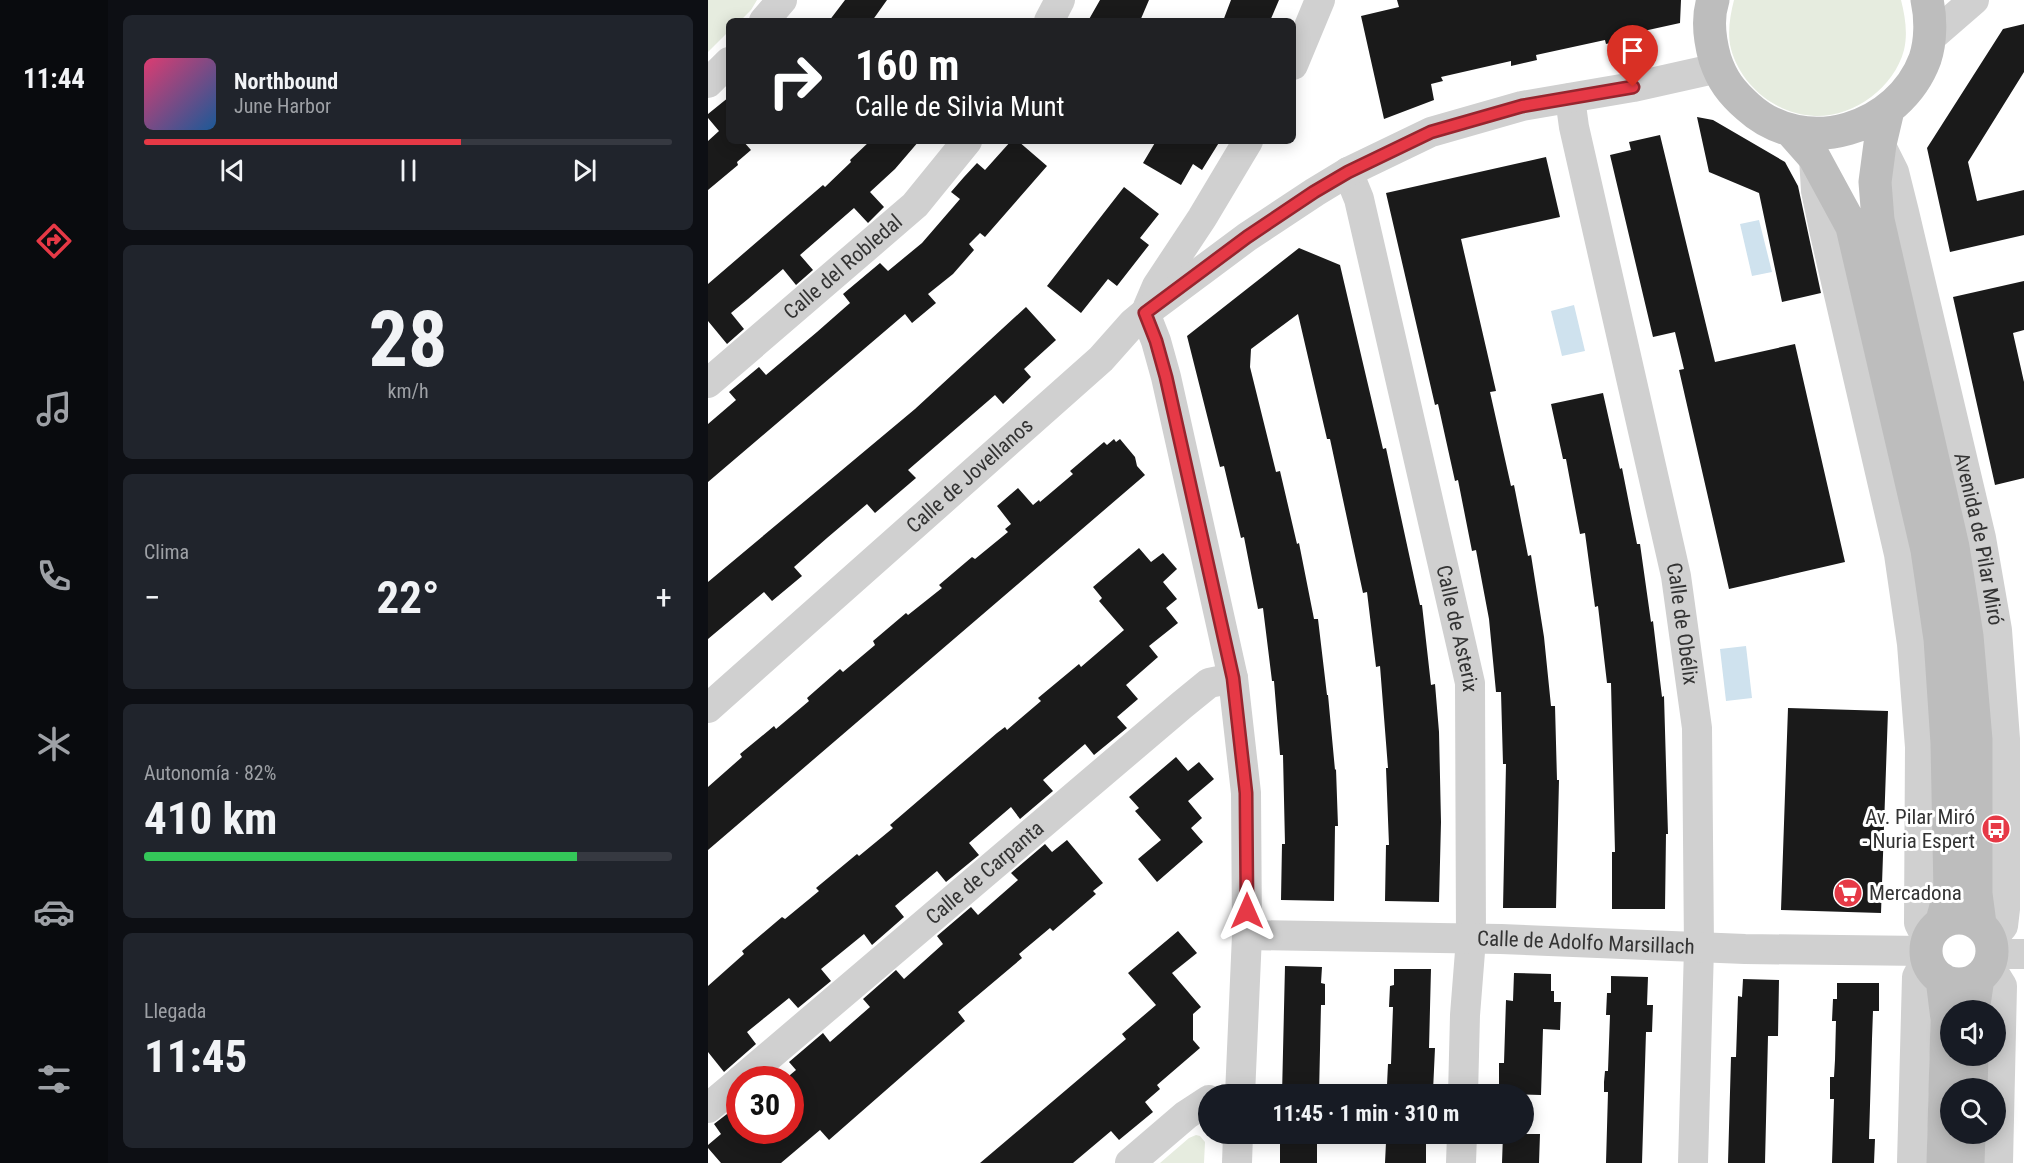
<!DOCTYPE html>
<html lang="es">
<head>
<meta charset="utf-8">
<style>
	:root { --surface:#171b24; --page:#20242c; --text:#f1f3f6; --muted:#9ea1a6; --line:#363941; --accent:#e63946 }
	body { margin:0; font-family:"Roboto Condensed",sans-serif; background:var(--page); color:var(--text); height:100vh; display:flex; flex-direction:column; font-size:22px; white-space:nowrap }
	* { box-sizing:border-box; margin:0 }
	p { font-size:20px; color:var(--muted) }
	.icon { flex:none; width:33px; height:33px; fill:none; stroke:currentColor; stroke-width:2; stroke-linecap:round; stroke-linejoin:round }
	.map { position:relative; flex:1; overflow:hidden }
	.sheet { display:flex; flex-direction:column; gap:15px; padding:15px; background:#0d0f14; width:600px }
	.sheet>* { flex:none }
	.hud { position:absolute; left:18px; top:18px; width:570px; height:126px; border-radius:9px; box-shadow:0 3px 15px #0003; background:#202124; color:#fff; overflow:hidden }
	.tools { position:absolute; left:1232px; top:1000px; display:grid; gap:12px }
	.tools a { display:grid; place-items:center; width:66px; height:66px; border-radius:50%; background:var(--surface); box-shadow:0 3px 15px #0003; font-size:30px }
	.speed { position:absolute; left:18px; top:1066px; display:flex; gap:12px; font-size:30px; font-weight:700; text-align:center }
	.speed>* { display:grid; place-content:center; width:78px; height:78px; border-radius:50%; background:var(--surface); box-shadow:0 3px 15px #0003; line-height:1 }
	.speed .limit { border:9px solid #d22; background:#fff; color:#111 }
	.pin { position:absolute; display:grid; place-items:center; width:51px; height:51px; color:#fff; margin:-62px -26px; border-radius:50% 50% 50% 0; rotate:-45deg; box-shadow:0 0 6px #0007 }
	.pin .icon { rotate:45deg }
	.me { position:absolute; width:66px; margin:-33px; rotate:0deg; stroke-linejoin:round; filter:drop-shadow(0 0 4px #0008) }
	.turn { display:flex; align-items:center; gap:21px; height:126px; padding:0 30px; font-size:27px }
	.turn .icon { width:78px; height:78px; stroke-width:2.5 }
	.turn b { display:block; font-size:42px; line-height:51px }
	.big { font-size:45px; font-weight:700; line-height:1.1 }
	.sheet .widget { flex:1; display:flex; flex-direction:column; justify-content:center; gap:9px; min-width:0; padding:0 21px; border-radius:9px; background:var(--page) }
	.sheet .dial { align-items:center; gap:0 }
	.dial b { font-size:78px; line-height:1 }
	.song { display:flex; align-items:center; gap:18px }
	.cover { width:72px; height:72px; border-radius:9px; background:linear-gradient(135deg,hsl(340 70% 55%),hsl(210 70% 35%)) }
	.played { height:6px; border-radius:3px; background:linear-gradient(90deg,var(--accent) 60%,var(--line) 60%) }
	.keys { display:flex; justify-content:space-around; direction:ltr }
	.heat { display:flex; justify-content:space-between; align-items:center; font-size:33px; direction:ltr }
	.charge { height:9px; border-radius:4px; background:linear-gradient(90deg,#34c759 82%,var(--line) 0) }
	.trip { position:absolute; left:490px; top:1084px; width:336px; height:60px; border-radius:30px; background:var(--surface); box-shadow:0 3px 15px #0003; font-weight:700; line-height:60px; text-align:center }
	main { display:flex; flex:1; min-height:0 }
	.dock { display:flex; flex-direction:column; width:108px; justify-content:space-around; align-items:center; background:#090b0e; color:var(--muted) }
	.dock .icon { width:42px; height:42px }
	.dock .selected { color:var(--accent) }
	.dock b { font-size:27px; color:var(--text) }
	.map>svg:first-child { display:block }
</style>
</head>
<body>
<main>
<nav class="dock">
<b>11:44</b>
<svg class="icon selected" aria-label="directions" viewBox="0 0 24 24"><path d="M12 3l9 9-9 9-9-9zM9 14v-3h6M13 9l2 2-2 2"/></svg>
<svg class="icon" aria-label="music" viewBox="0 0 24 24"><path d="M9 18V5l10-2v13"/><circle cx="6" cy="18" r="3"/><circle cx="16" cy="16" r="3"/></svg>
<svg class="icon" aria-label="phone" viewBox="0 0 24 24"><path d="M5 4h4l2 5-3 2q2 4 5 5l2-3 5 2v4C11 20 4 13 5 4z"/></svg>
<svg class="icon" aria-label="climate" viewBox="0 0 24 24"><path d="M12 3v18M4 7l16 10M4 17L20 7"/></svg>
<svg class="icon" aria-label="car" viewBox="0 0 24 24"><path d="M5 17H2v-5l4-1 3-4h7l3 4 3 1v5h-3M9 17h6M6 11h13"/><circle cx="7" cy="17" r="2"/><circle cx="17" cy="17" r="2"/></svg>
<svg class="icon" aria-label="filters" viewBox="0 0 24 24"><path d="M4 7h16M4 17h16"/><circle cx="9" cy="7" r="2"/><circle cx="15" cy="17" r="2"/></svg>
</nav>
<section class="sheet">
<div class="widget">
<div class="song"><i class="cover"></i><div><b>Northbound</b><p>June Harbor</p></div></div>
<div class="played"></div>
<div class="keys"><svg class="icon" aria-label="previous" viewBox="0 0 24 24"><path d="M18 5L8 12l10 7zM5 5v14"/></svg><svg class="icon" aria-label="pause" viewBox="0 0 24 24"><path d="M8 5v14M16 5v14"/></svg><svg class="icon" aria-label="next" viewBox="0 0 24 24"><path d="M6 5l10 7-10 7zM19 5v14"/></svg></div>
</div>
<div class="widget dial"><b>28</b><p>km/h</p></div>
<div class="widget"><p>Clima</p>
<div class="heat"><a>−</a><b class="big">22°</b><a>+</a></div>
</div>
<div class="widget"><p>Autonomía · 82%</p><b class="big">410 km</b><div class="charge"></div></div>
<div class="widget"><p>Llegada</p><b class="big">11:45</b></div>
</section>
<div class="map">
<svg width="1316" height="1163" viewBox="0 0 1316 1163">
	<rect width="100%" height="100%" fill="#fff"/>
	<path fill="#e6ecdf" d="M0 0H49L43 10 32 21H21V31L0 52Z
		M1026 0H1193C1197 16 1200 33 1196 50 1186 88 1146 117 1107 116 1069 115 1033 86 1023 49 1019 33 1022 16 1026 0Z
		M488 1135 492 1136 497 1142 496 1163H452L481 1138Z"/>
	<path fill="#cfe2ee" d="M1051 220 1064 272 1044 276 1032 224Z
		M866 305 877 351 854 356 843 311Z
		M1038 646 1044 698 1018 701 1012 649Z"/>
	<path fill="#1a1a1a" d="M137 0H179L164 21H121Z
		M392 0H441L432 21H380Z
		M523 0H571L562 21H515Z
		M689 0H973L972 23 922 34 923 38 898 44 897 40 828 55 829 60 803 66V61L733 77 735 81 723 84 726 100 676 119 653 16 691 7Z
		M1316 24V72L1260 162 1269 201 1316 190V235L1242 252 1219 148 1295 29Z
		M21 97V141H35L43 150 29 162 30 165 0 190V141L11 131 0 118V114Z
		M989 117 1005 120 1077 162 1090 186 1113 293 1074 302 1051 193 1001 172Z
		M952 135 1007 362 1087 344 1137 562 1021 589 971 370 976 369 967 332 945 337 902 155 923 150 921 142Z
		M162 141H211L187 169 162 192 176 207 160 223 146 208 92 255 105 270 88 285 75 269 40 299 23 313 36 329 19 344 0 321V284L115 185 117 187 143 162 142 160Z
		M303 141H310L339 166 277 237 272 233 261 244 266 250 245 274 220 294 228 303 204 323 197 314 0 482V424L28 400 21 392 51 367 58 375 109 332 142 303 135 294 172 263 180 271 214 243 252 199 243 192 256 177 269 163 277 170Z
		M448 141H512L494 170 485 164 473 185 435 163Z
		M838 157 852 217 753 239 788 391 782 392 803 486 806 485 820 556 823 555 836 637 843 706H847L849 780H851L848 908H795L798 764H795L793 692H788L781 619 768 550 764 551 750 480 747 481 730 404 727 405 678 193Z
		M416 187 451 214 432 238 441 245 409 286 400 279 373 313 339 286Z
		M591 248 632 265 675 449 678 448 712 605H714L723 685 727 684 731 732 733 822 731 902 677 901 678 845H681L678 768H680L672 666 668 667 659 592 655 593 622 439H619L590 314 543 349 542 367 568 472 572 471 589 544 591 543 606 619H610L619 695H620L627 770 628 769 630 826H627L626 901 573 900 574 844H577L575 755H572L566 681H564L555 608 550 609 536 537 533 538 516 466 512 467 479 336Z
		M1316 281V330L1305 333 1316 382V478L1287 485 1245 297Z
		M318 307 348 340 316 369 323 377 295 404 287 395 200 470 208 478 167 513 159 504 119 538 86 567 94 576 64 601 56 592 0 639V582L207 409Z
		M895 393 912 469 914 468 929 544H932L943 622 945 621 954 697 956 696 960 834H958L957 909H904V852H907L903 683H899L890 606 887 607 877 533 872 534 858 459H855L843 404Z
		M406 439 408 442 412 439 427 457 429 466 437 475 0 850V787L34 757 32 754 66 726 68 729 101 701 99 698 132 669 135 672 167 645 165 641 198 613 200 615 234 588 231 585 264 557 267 559 300 532 297 529 303 524 289 506 310 488 325 505 331 500 332 502 365 474 362 471 396 442 399 445Z
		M431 548 443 562 455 553 469 569 455 582 469 599 458 608 470 623 441 646 450 657 418 685 430 699 409 717 419 728 386 755 377 744 335 780 345 791 312 819 303 807 261 843 271 855 238 882 229 871 187 906 196 917 164 945 156 934 113 969 123 981 90 1008 81 998 39 1032 48 1044 16 1072 0 1052V986L36 954 34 951 74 917 77 919 111 891 108 888 149 854 151 856 185 828 182 825 289 733 297 727 299 730 333 701 330 698 371 664 373 667 416 630 391 601 394 598 385 587Z
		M1080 708 1180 711 1173 913 1073 910Z
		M468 757 480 771 491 762 506 779 480 801 494 818 483 828 495 842 449 882 430 859 453 840 427 811 431 808 421 797Z
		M359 840 395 883 385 891 388 894 345 931 342 928 311 954 314 958 250 1012 257 1021 121 1140 112 1130 73 1163H13L0 1148V1145L13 1134 6 1124 32 1104V1131H82V1075L88 1070 81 1062 115 1033 122 1042 162 1007 155 999 188 970 196 979 235 944 229 936 263 907 270 915 310 880 303 873 337 844 344 852Z
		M470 931 489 953 464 973 493 1007 485 1014V1040L492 1048 449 1085 452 1089 437 1102 445 1112 411 1140 403 1131 365 1163H272L418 1039 414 1034 448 1005 420 973Z
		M577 966 614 967 613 983 617 984V1005H613L611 1095H574Z
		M686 969H723L721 1048H727L725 1091H720V1095H683V1086L679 1085 680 1064H683L685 1007H681L682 986 686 985Z
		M806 973 843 974V991H846V1002H853L852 1030 835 1029 833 1095 791 1094V1063H796L798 1000 805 1001Z
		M903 976 940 977 939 1005H945L944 1032H938L934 1163H898L900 1092H896V1082L897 1071H900L902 1015H898L899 993H903Z
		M1035 979 1071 980 1070 1036H1060L1057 1163H1020L1023 1057H1028L1030 996 1034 997Z
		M1129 983H1171V1011H1165L1164 1039 1161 1139H1167L1166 1163H1124L1126 1099H1122V1077H1126L1127 1060 1128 1021H1124L1125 999H1129Z
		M572 1134H609V1163H572Z
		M682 1134H718V1163H677L678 1142H681Z
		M795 1134H832L831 1163H794Z"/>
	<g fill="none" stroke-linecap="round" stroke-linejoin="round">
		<g stroke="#d0d0d0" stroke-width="30">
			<path d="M56 21 74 0"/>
			<path d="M341 21 352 0"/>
			<path d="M1221 39 1266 0"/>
			<path d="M585 65 612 0"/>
			<path d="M0 83 21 62"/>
			<path id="s1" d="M862 98 866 127 968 576 989 728 991 948 985 1163"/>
			<path id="s2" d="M1172 144 1186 172 1196 212 1273 538 1289 630 1297 739V909L1295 926 1283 940"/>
			<path d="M1106 157 1108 191 1117 234 1191 554 1204 644 1212 747 1211 923 1219 939"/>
			<path id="s3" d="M640 172 651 199 762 683 763 939 757 1015 755 1095"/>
			<path d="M440 307 449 286 494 218 540 141"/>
			<path d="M437 313 448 341 458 377 525 678 538 793 539 935 532 1095"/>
			<path id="s4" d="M0 383 207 205 259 141"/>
			<path id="s5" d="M0 708 393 359 425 323 437 313 539 237 607 192 640 172 723 132 814 106 925 87 1010 68"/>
			<path id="s6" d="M539 935 793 939 1037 949 1217 951"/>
			<path d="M1284 954H1316"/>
			<path d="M1281 965 1294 986 1290 1163"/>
			<path id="s7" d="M33 1080 474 705 501 683 525 678"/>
			<path d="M0 1108 32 1081"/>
			<path d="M422 1163 478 1115 501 1100"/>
			<path d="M529 1163 530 1134"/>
			<path d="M753 1163 754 1134"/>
			<path d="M1204 1163 1209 977 1218 960"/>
		</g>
		<path stroke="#bdbdbd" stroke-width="33" d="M1005 0C999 18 1002 41 1007 59 1014 80 1023 92 1040 107 1097 159 1191 129 1217 59 1223 41 1223 18 1219 0
			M1180 110 1172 144 1167 182 1170 220 1245 547 1259 636 1268 740V894L1272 924
			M1082 130 1106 157 1144 227 1219 550 1232 639 1239 743 1242 892 1234 921
			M1218 951a33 33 0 1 1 66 0a33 33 0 1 1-66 0Z
			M1234 979 1239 1019 1235 1163
			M1265 1011 1270 978
			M1263 1089 1264 1056
			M1260 1163 1261 1134"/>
	</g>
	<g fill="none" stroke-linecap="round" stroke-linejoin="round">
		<g stroke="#96252e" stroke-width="15">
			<path id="route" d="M539 911 538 793 525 678 458 377 448 341 437 313 539 237 606 192 640 172 723 132 814 106 925 87"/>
		</g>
		<use href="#route" stroke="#e63946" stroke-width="10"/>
	</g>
	<defs>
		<g id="bus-disc" transform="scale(1.5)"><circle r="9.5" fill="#e63946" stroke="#fff"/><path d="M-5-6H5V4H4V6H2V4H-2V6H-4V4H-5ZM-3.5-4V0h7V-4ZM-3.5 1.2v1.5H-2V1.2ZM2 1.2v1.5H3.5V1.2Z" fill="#fff"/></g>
		<g id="supermarket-disc" transform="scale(1.5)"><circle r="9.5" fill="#e63946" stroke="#fff"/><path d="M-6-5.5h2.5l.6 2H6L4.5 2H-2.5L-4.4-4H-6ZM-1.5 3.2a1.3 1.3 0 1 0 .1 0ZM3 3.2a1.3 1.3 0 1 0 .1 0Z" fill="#fff"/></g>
	</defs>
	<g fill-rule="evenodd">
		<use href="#bus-disc" x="1288" y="829"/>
		<use href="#supermarket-disc" x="1140" y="893"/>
	</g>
	<g text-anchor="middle" stroke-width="6" stroke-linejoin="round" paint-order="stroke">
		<g font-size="21" fill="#333" stroke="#fff">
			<text dy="7" stroke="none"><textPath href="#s4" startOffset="178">Calle del Robledal</textPath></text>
			<text dy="7" stroke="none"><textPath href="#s5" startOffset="350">Calle de Jovellanos</textPath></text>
			<text dy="7" stroke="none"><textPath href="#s2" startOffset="408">Avenida de Pilar Miró</textPath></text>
			<text dy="7" stroke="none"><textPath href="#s1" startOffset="538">Calle de Obélix</textPath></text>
			<text dy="7" stroke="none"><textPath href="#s3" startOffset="470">Calle de Asterix</textPath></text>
			<text dy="7" stroke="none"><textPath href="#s7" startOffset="320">Calle de Carpanta</textPath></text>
			<text dy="7" stroke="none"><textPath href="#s6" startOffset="339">Calle de Adolfo Marsillach</textPath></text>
		</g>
		<g font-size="21" fill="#333" stroke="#fff" text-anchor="end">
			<text x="1267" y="824">Av. Pilar Miró<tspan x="1267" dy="24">- Nuria Espert</tspan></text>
			<text x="1161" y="900" text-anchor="start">Mercadona</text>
		</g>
	</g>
</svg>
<div class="tools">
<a><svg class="icon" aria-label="sound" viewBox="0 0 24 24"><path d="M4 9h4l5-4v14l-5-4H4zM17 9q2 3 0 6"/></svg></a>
<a><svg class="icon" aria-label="search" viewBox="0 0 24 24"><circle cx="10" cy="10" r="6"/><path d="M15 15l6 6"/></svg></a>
</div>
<div class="speed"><div class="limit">30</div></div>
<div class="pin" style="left:925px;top:87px;background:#d93025"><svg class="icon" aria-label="arrive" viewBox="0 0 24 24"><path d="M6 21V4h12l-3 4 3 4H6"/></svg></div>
<svg class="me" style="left:539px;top:911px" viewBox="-20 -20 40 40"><path d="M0-17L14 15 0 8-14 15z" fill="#e63946" stroke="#fff" stroke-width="4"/></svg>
<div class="trip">11:45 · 1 min · 310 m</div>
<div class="hud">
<div class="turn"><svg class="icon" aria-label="right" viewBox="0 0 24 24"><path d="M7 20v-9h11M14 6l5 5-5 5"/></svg><div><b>160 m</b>Calle de Silvia Munt</div></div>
</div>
</div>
</main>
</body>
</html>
